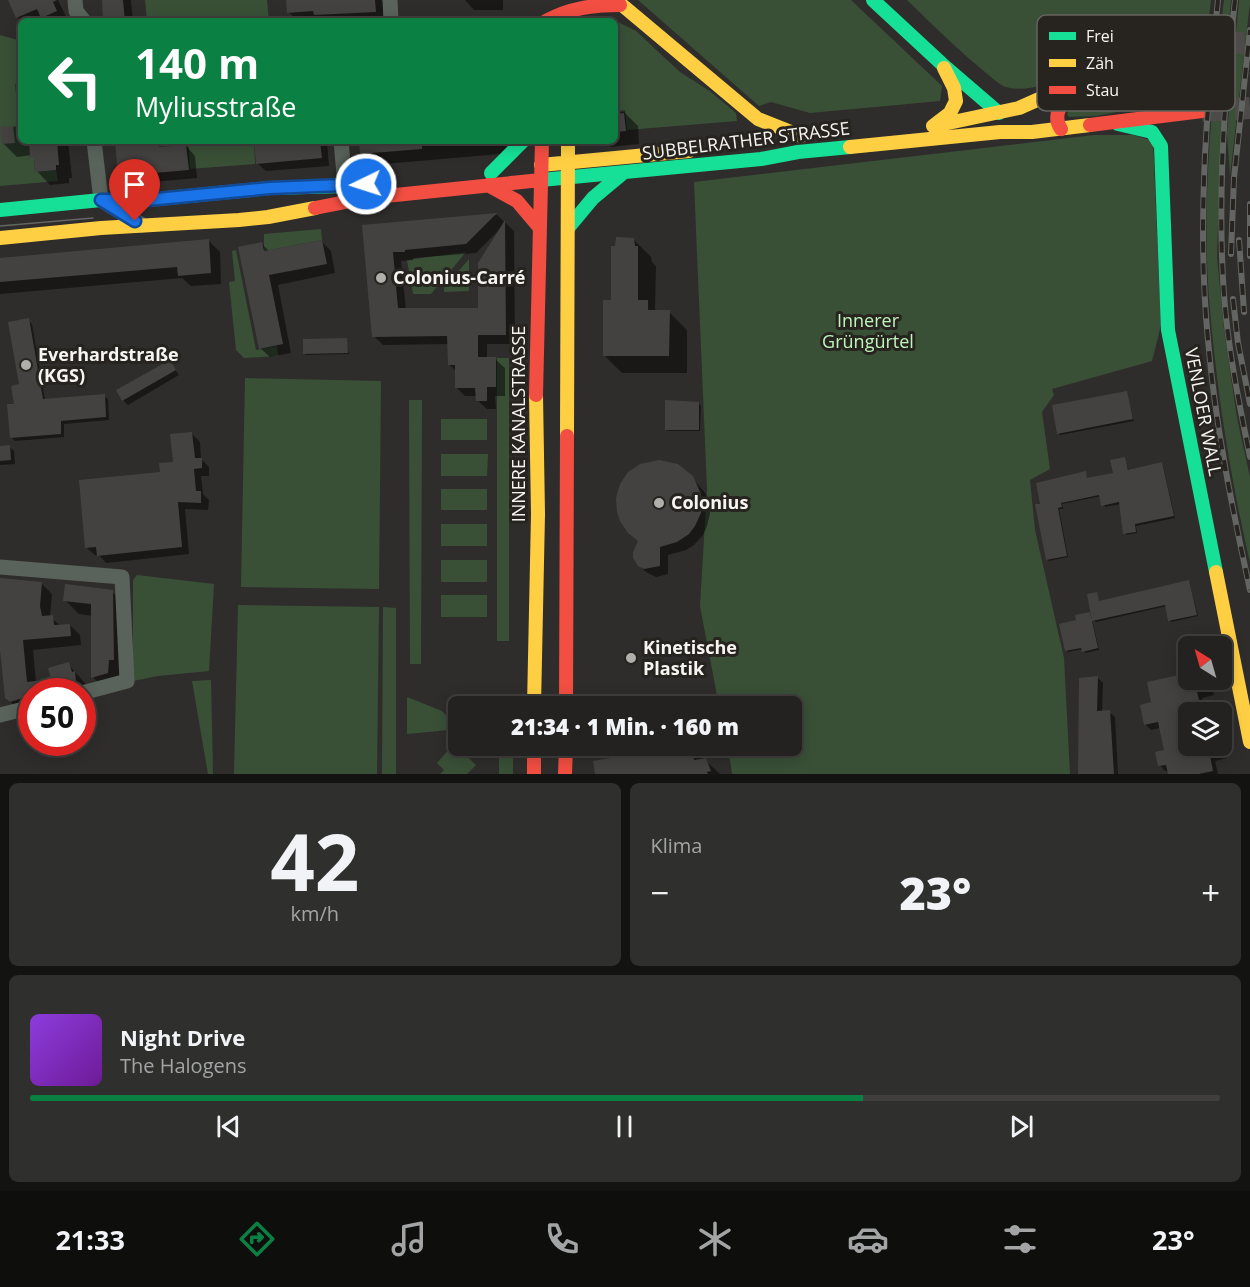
<!DOCTYPE html>
<html lang="de">
<head>
<meta charset="utf-8">
<style>
	:root { --surface:#232220; --page:#2f2f2d; --text:#f1f3f6; --muted:#a3a4a5; --line:#403f3e; --accent:#0b8043 }
	body { margin:0; font-family:"Open Sans",sans-serif; background:var(--page); color:var(--text); height:100vh; display:flex; flex-direction:column; font-size:22px; white-space:nowrap }
	* { box-sizing:border-box; margin:0 }
	p { font-size:20px; color:var(--muted) }
	.icon { flex:none; width:33px; height:33px; fill:none; stroke:currentColor; stroke-width:2; stroke-linecap:round; stroke-linejoin:round }
	.map { position:relative; height:774px; overflow:hidden }
	.sheet { display:flex; flex-direction:column; gap:9px; padding:9px; background:#131312; flex:1 }
	.sheet>* { flex:none }
	.banner { position:absolute; left:18px; top:18px; width:600px; height:126px; border-radius:9px; box-shadow:0 3px 15px #0003,0 0 0 2px var(--line); background:#0b8043; color:#fff; overflow:hidden }
	.needle { width:39px; rotate:323deg }
	.tools { position:absolute; left:1178px; top:636px; display:grid; gap:12px }
	.tools a { display:grid; place-items:center; width:54px; height:54px; border-radius:9px; background:var(--surface); box-shadow:0 3px 15px #0003,0 0 0 2px var(--line); font-size:30px }
	.speed { position:absolute; left:18px; top:678px; display:flex; gap:12px; font-size:30px; font-weight:700; text-align:center }
	.speed>* { display:grid; place-content:center; width:78px; height:78px; border-radius:50%; background:var(--surface); box-shadow:0 3px 15px #0003,0 0 0 2px var(--line); line-height:1 }
	.speed .limit { border:9px solid #d22; background:#fff; color:#111 }
	.pin { position:absolute; display:grid; place-items:center; width:51px; height:51px; color:#fff; margin:-62px -26px; border-radius:50% 50% 50% 0; rotate:-45deg; box-shadow:0 0 6px #0007 }
	.pin .icon { rotate:45deg }
	.me { position:absolute; width:66px; margin:-33px; rotate:266deg; stroke-linejoin:round; filter:drop-shadow(0 0 4px #0008) }
	.turn { display:flex; align-items:center; gap:21px; height:126px; padding:0 18px; font-size:27px }
	.turn .icon { width:78px; height:78px; stroke-width:2.5 }
	.turn b { display:block; font-size:42px; line-height:51px }
	.big { font-size:45px; font-weight:800; line-height:1.1 }
	.sheet .card { flex:1; display:flex; flex-direction:column; justify-content:center; gap:9px; min-width:0; padding:0 21px; border-radius:9px; background:var(--page) }
	.sheet .dial { align-items:center; gap:0 }
	.dial b { font-size:78px; line-height:1 }
	.song { display:flex; align-items:center; gap:18px }
	.cover { width:72px; height:72px; border-radius:9px; background:linear-gradient(135deg,hsl(270 70% 55%),hsl(280 70% 35%)) }
	.played { height:6px; border-radius:3px; background:linear-gradient(90deg,var(--accent) 70%,var(--line) 70%) }
	.keys { display:flex; justify-content:space-around; direction:ltr }
	.heat { display:flex; justify-content:space-between; align-items:center; font-size:33px; direction:ltr }
	.sheet .tiles { flex:1; display:grid; gap:9px; grid-template-columns:1fr 1fr }
	.card:last-child { grid-column:span 2 }
	.trip { position:absolute; left:448px; top:696px; width:354px; height:60px; border-radius:9px; background:var(--surface); box-shadow:0 3px 15px #0003,0 0 0 2px var(--line); font-weight:800; line-height:60px; text-align:center }
	.dock { display:flex; height:96px; justify-content:space-around; align-items:center; background:#0e0e0d; color:var(--muted) }
	.dock .icon { width:42px; height:42px }
	.dock .current { color:var(--accent) }
	.dock b { font-size:27px; color:var(--text) }
	.map>svg:first-child { display:block }
</style>
</head>
<body>
<div class="map">
<svg width="1250" height="774" viewBox="0 0 1250 774">
	<rect width="100%" height="100%" fill="#2f2d2b"/>
	<path fill="#395037" d="M145 0H267L269 21H147Z
		M638 0H851L942 86 940 101 810 113 771 102 759 106Z
		M907 0H1211L1208 25C1175 30 1151 35 1120 48 1087 61 1043 97 1006 87 1001 86 995 80 991 77 961 53 934 26 907 0Z
		M1224 0H1231L1229 23 1221 24Z
		M1239 0H1250V3L1230 176 1227 133Z
		M595 17 614 20 636 31 680 72 711 92 736 113 737 121 627 130 625 110 618 111V105H615V21H589Z
		M0 35 21 41V83L15 84 17 105H21V141H29L30 157 34 158 35 172 56 170 58 181 0 186Z
		M1195 56 1204 78 1203 96 1096 116 1069 117 1067 114 1072 104C1112 84 1151 63 1195 56Z
		M1217 57H1226L1221 127 1217 257 1224 330 1237 418 1250 477V563C1230 476 1216 387 1209 298 1203 218 1209 137 1217 57Z
		M1094 135H1133L1153 141 1161 325 1152 361 1052 389 1054 395 1042 412 1050 469 1030 480 1035 530 1064 658 1070 774H732L728 746H792V706H719L700 606 707 489 694 182Z
		M186 141H254L255 164 190 169 189 148Z
		M321 229 322 240 264 251V234Z
		M236 250 256 350 277 346 278 356 244 358 236 350 229 282 235 281 232 251Z
		M466 252 431 294H413L407 260Z
		M469 259V291L444 292V288Z
		M497 358H509V641H497Z
		M245 378 381 381 379 589 241 587Z
		M409 400H422L421 664H410Z
		M441 419H487V440H441Z
		M441 454H488L487 476H441Z
		M441 489H487V510H441Z
		M487 524V546H441V524Z
		M441 560H487V582H441Z
		M137 575 214 584 209 671 158 676 133 681V580Z
		M441 595H487V617H441Z
		M238 605 379 607 377 774H234Z
		M383 607 396 608V774H382Z
		M211 680 213 774H208L192 681Z
		M407 697 442 711 459 729 407 734Z
		M454 744 476 765 467 774H440L444 770 437 763Z
		M499 746H513V774H499Z"/>
	<path fill="#0007" fill-rule="evenodd" d="M10 0H58L68 21H21L18 17Z
		M103 0H131L133 21H105Z
		M288 0H381L384 3 385 21H297L289 12Z
		M465 0H503V10H474Z
		M624 112 638 126 639 144 611 147 605 141H615V113Z
		M21 126V141H68L72 178H69V183L50 185 37 171 36 161 32 155 17 157 3 143 2 128Z
		M116 141H142L144 155 186 146 195 156 197 178 129 184 120 175Z
		M255 141H327L329 166 266 171 257 163Z
		M360 141H512L500 154 372 165 361 154Z
		M497 215 514 231 515 344H487V359H495L505 368V396H495L496 409H487L477 400V396H465L456 387V371L449 364V344L383 345 374 336 364 227ZM500 229 480 309 406 310 401 261 413 260V258L476 253Z
		M633 239 651 257 652 262 656 266 655 309 658 312H669L687 330V373H622L604 355 612 301Z
		M209 241 220 252 221 284 191 286 182 278 0 294V259Z
		M321 241 331 251 335 273 278 285 291 353 270 357 260 348 262 244 270 252Z
		M28 320 32 324 45 400 104 396 108 399 109 420 64 424V437L15 441 11 437 21 386Z
		M346 340 349 354 306 355 304 353Z
		M169 361 179 375 128 405 123 400Z
		M1126 392 1134 421 1060 435 1059 434 1053 406Z
		M699 404 701 406 700 431H668L667 429Z
		M192 434 200 442 201 459 209 467V476H201L203 494 209 500 208 510 185 509 189 554 106 563 99 555H95L87 548 162 473 174 463Z
		M0 447H9L14 451 15 464 0 465Z
		M1125 459 1129 471 1161 464 1163 466 1175 518 1136 526 1137 533 1126 535 1121 504 1105 507 1101 496 1062 504 1063 509H1059L1068 557 1049 561 1047 559 1042 505 1085 473 1088 480 1115 474Z
		M694 480 706 494 710 513 707 526 703 535 694 545 686 550 668 555V574L656 577 646 572 637 563Z
		M0 579 42 584 52 594 50 617 61 626 70 625 80 635 81 645 33 650 36 682 53 681 68 664 85 683 86 692H32V708H17L6 698 0 633Z
		M1189 581 1198 616 1171 622 1167 606 1096 622 1092 619 1099 650 1085 653 1083 649 1068 652 1066 650 1078 622 1090 613 1093 616 1096 594 1099 602Z
		M112 592 126 606 122 686 106 691 93 677V616L79 614 65 600Z
		M1188 675V680H1210L1214 695 1202 698 1205 712H1188V746H1221V743L1224 745 1227 758 1215 761 1218 774H1170L1169 771H1165L1160 765 1166 751 1160 728 1151 730 1145 724 1153 703Z
		M1097 677 1103 683 1102 712H1109L1115 717 1118 774H1080Z
		M690 746 720 774H597L595 762Z"/>
	<path fill="#444240" d="M8 0H57L53 2 57 11 41 18 37 9 16 18Z
		M102 0H123L125 21H103Z
		M286 0H375L376 12 314 15 313 11 287 13Z
		M624 113 626 131 615 132V114Z
		M13 126 15 143 2 144 0 127Z
		M29 141H57L59 165H56V170L35 172 34 158H30Z
		M115 141H159V147L186 145 189 170 118 176Z
		M254 141H320L322 158 256 164Z
		M359 141H422V149L360 154Z
		M497 213 466 244 405 250V252H393L398 308H478V263L505 220 506 335H478V357H496V387H487V401H476L475 388H455V365H448L447 336 372 337 362 225Z
		M616 237 634 238 635 246H638V300H648V310H670L669 356H603V300H611V246H615Z
		M209 239 211 273 178 276 177 267 0 282V258Z
		M322 240 327 264 269 275 283 344 259 349 238 247 262 242 264 251Z
		M29 318 43 399 105 394 106 417 61 421V434L10 438 7 404H14L11 386 19 384 8 322Z
		M347 338 348 353 303 354V339Z
		M170 360 176 370 122 401 116 390Z
		M1127 391 1133 419 1057 434 1052 405Z
		M665 400 699 402V430H665Z
		M192 432 195 458H202V468L194 469 196 491H201V503L178 502 182 547 97 556 96 547 85 548 79 480 160 472 159 463 173 462 170 434Z
		M10 445 11 460 0 461V446Z
		M1125 457 1128 470 1162 462 1174 516 1135 524 1136 532 1123 534 1119 502 1101 506 1099 495 1061 503 1062 507 1058 508 1067 556 1046 560 1035 504H1040L1036 483 1086 471 1087 478 1113 473 1110 460Z
		M659 460 678 464 693 476 701 494V513L695 526 689 534 677 542 660 547V566L644 569 638 566 633 558V552L638 541 628 533 620 521 617 512 616 498 620 484 628 472 640 464Z
		M0 578 42 582 40 606 42 616 53 615 54 625 70 624 71 636 23 640 27 682 51 679 48 668 69 662 72 672 75 671 76 682 43 692H32V695L10 702 5 698 0 650Z
		M1189 580 1197 615 1168 621 1165 605 1092 621 1087 594 1097 592 1099 601Z
		M65 584 113 590 114 660H109L108 673 91 678V604L63 601Z
		M1090 612 1098 648 1082 652 1081 648 1065 651 1059 624 1076 620 1075 615Z
		M1188 673V680H1207L1209 690 1197 692 1202 712H1188V746H1233V750L1210 755 1213 771 1199 774H1168L1166 765 1158 766 1155 752 1164 750 1158 722 1144 725 1140 705 1151 702 1147 682Z
		M1098 676 1097 711 1110 710 1114 774H1078L1079 678Z
		M682 746H691L694 760 706 758 711 771 707 772 708 774H595L593 761Z"/>
	<g fill="none" stroke-linecap="round" stroke-linejoin="round">
		<path stroke="#4d4b49" stroke-width="22" stroke-dasharray="22 11" stroke-linecap="butt" d="M1190 47 1250 42
			M1202 111 1250 108"/>
		<path stroke="#59635b" stroke-width="15" d="M75 0 76 11 84 21
			M390 0 391 21
			M94 141 101 200 142 225
			M341 141 345 186
			M0 567 122 577 127 681 82 693
			M0 715 32 707"/>
		<path stroke="#16e098" stroke-width="14" d="M873 0 942 64 999 113
			M1118 124 1152 132 1161 146 1168 330 1216 572
			M491 173 523 141
			M541 180 761 159 798 152 850 147
			M0 210 101 200H147L270 188 345 186 388 182
			M568 228 593 198 623 173"/>
		<path stroke="#ffcf43" stroke-width="14" d="M616 0 758 119 801 136
			M933 126 950 113 956 101 954 88 944 68
			M934 126 1019 108 1129 59 1190 47
			M850 147 1000 132H1032L1090 125
			M541 165 689 151
			M0 238 101 228 239 220 268 217 315 208
			M567 436 568 141
			M1216 572 1250 742
			M534 706 538 514 536 395"/>
		<path stroke="#f24e42" stroke-width="14" d="M546 21C570 8 593 5 620 5
			M1090 125 1202 111
			M1061 129C1049 112 1068 97 1079 83
			M488 185 517 201 539 227
			M315 208 366 198 541 180
			M536 395 542 141
			M566 706 567 436
			M534 746V774
			M565 774 566 746"/>
		<path stroke="#626561" stroke-width="1.5" d="M0 226 93 218"/>
		<g stroke="#626561" stroke-width="6">
			<path id="rail" d="M1218 0C1206 113 1197 226 1208 340 1215 424 1232 507 1250 590
				M1235 0C1224 97 1217 197 1224 295 1228 350 1239 403 1250 457
				M1250 204V256
				M1239 240 1244 312
				M1231 254 1234 178 1250 30
				M1233 299 1238 343 1250 404"/>
		</g>
		<use href="#rail" stroke="#27241f" stroke-width="4" stroke-dasharray="11" stroke-linecap="butt"/>
	</g>
	<g fill="none" stroke-linecap="round" stroke-linejoin="round">
		<g stroke="#114b97" stroke-width="15">
			<path id="route" d="M135 221 101 200H147L270 188 366 184"/>
		</g>
		<use href="#route" stroke="#1a73e8" stroke-width="10"/>
	</g>
	<g fill="#b1afac" stroke="#27241f" stroke-width="2">
		<circle cx="381" cy="278" r="6"/>
		<circle cx="26" cy="365" r="6"/>
		<circle cx="659" cy="503" r="6"/>
		<circle cx="631" cy="658" r="6"/>
	</g>
	<g text-anchor="middle" stroke-width="6" stroke-linejoin="round" paint-order="stroke">
		<g font-size="18" fill="#f7f5f1" stroke="#27241f">
			<text transform="translate(746 141) rotate(-7)" y="6">SUBBELRATHER STRASSE</text>
			<text transform="translate(1203 412) rotate(79)" y="6">VENLOER WALL</text>
			<text transform="translate(519 424) rotate(-90)" y="6">INNERE KANALSTRASSE</text>
		</g>
		<g font-size="18" font-weight="bold" fill="#f7f5f1" stroke="#27241f" text-anchor="start">
			<text x="393" y="284">Colonius-Carré</text>
			<text x="38" y="361">Everhardstraße<tspan x="38" dy="21">(KGS)</tspan></text>
			<text x="671" y="509">Colonius</text>
			<text x="643" y="654">Kinetische<tspan x="643" dy="21">Plastik</tspan></text>
		</g>
		<g font-size="18" fill="#bef5bb" stroke="#27241f">
			<text x="868" y="327">Innerer<tspan x="868" dy="21">Grüngürtel</tspan></text>
		</g>
	</g>
	<rect x="1037" y="15" width="198" height="96" rx="9" fill="#27241f" stroke="#65635e" stroke-width="1.5"/>
	<rect x="1049" y="32" width="27" height="8" fill="#16e098"/>
	<rect x="1049" y="59" width="27" height="8" fill="#ffcf43"/>
	<rect x="1049" y="86" width="27" height="8" fill="#f24e42"/>
	<g font-size="16" fill="#f7f5f1">
		<text x="1086" y="42">Frei</text>
		<text x="1086" y="69">Zäh</text>
		<text x="1086" y="96">Stau</text>
	</g>
</svg>
<div class="tools">
<a><svg class="needle" viewBox="-14 -14 28 28"><path d="M0-13l5 13h-10z" fill="#e53935"/><path d="M0 13l5-13h-10z" fill="#a3a4a5"/></svg></a>
<a><svg class="icon" aria-label="layers" viewBox="0 0 24 24"><path d="M12 4l9 5-9 5-9-5zM3 14l9 5 9-5"/></svg></a>
</div>
<div class="speed"><div class="limit">50</div></div>
<div class="pin" style="left:135px;top:221px;background:#d93025"><svg class="icon" aria-label="arrive" viewBox="0 0 24 24"><path d="M6 21V4h12l-3 4 3 4H6"/></svg></div>
<svg class="me" style="left:366px;top:184px" viewBox="-20 -20 40 40"><circle r="17" fill="#1a73e8" stroke="#fff" stroke-width="3"/><path d="M0-11L8 9 0 5-8 9z" fill="#fff"/></svg>
<div class="trip">21:34 · 1 Min. · 160 m</div>
<div class="banner">
<div class="turn"><svg class="icon" aria-label="left" viewBox="0 0 24 24"><path d="M17 20v-9H6M10 6l-5 5 5 5"/></svg><div><b>140 m</b>Myliusstraße</div></div>
</div>
</div>
<section class="sheet">
<div class="tiles">
<div class="card dial"><b>42</b><p>km/h</p></div>
<div class="card"><p>Klima</p>
<div class="heat"><a>−</a><b class="big">23°</b><a>+</a></div>
</div>
<div class="card">
<div class="song"><i class="cover"></i><div><b>Night Drive</b><p>The Halogens</p></div></div>
<div class="played"></div>
<div class="keys"><svg class="icon" aria-label="previous" viewBox="0 0 24 24"><path d="M18 5L8 12l10 7zM5 5v14"/></svg><svg class="icon" aria-label="pause" viewBox="0 0 24 24"><path d="M8 5v14M16 5v14"/></svg><svg class="icon" aria-label="next" viewBox="0 0 24 24"><path d="M6 5l10 7-10 7zM19 5v14"/></svg></div>
</div>
</div>
</section>
<nav class="dock">
<b>21:33</b>
<svg class="icon current" aria-label="directions" viewBox="0 0 24 24"><path d="M12 3l9 9-9 9-9-9zM9 14v-3h6M13 9l2 2-2 2"/></svg>
<svg class="icon" aria-label="music" viewBox="0 0 24 24"><path d="M9 18V5l10-2v13"/><circle cx="6" cy="18" r="3"/><circle cx="16" cy="16" r="3"/></svg>
<svg class="icon" aria-label="phone" viewBox="0 0 24 24"><path d="M5 4h4l2 5-3 2q2 4 5 5l2-3 5 2v4C11 20 4 13 5 4z"/></svg>
<svg class="icon" aria-label="climate" viewBox="0 0 24 24"><path d="M12 3v18M4 7l16 10M4 17L20 7"/></svg>
<svg class="icon" aria-label="car" viewBox="0 0 24 24"><path d="M5 17H2v-5l4-1 3-4h7l3 4 3 1v5h-3M9 17h6M6 11h13"/><circle cx="7" cy="17" r="2"/><circle cx="17" cy="17" r="2"/></svg>
<svg class="icon" aria-label="filters" viewBox="0 0 24 24"><path d="M4 7h16M4 17h16"/><circle cx="9" cy="7" r="2"/><circle cx="15" cy="17" r="2"/></svg>
<b>23°</b>
</nav>
</body>
</html>
